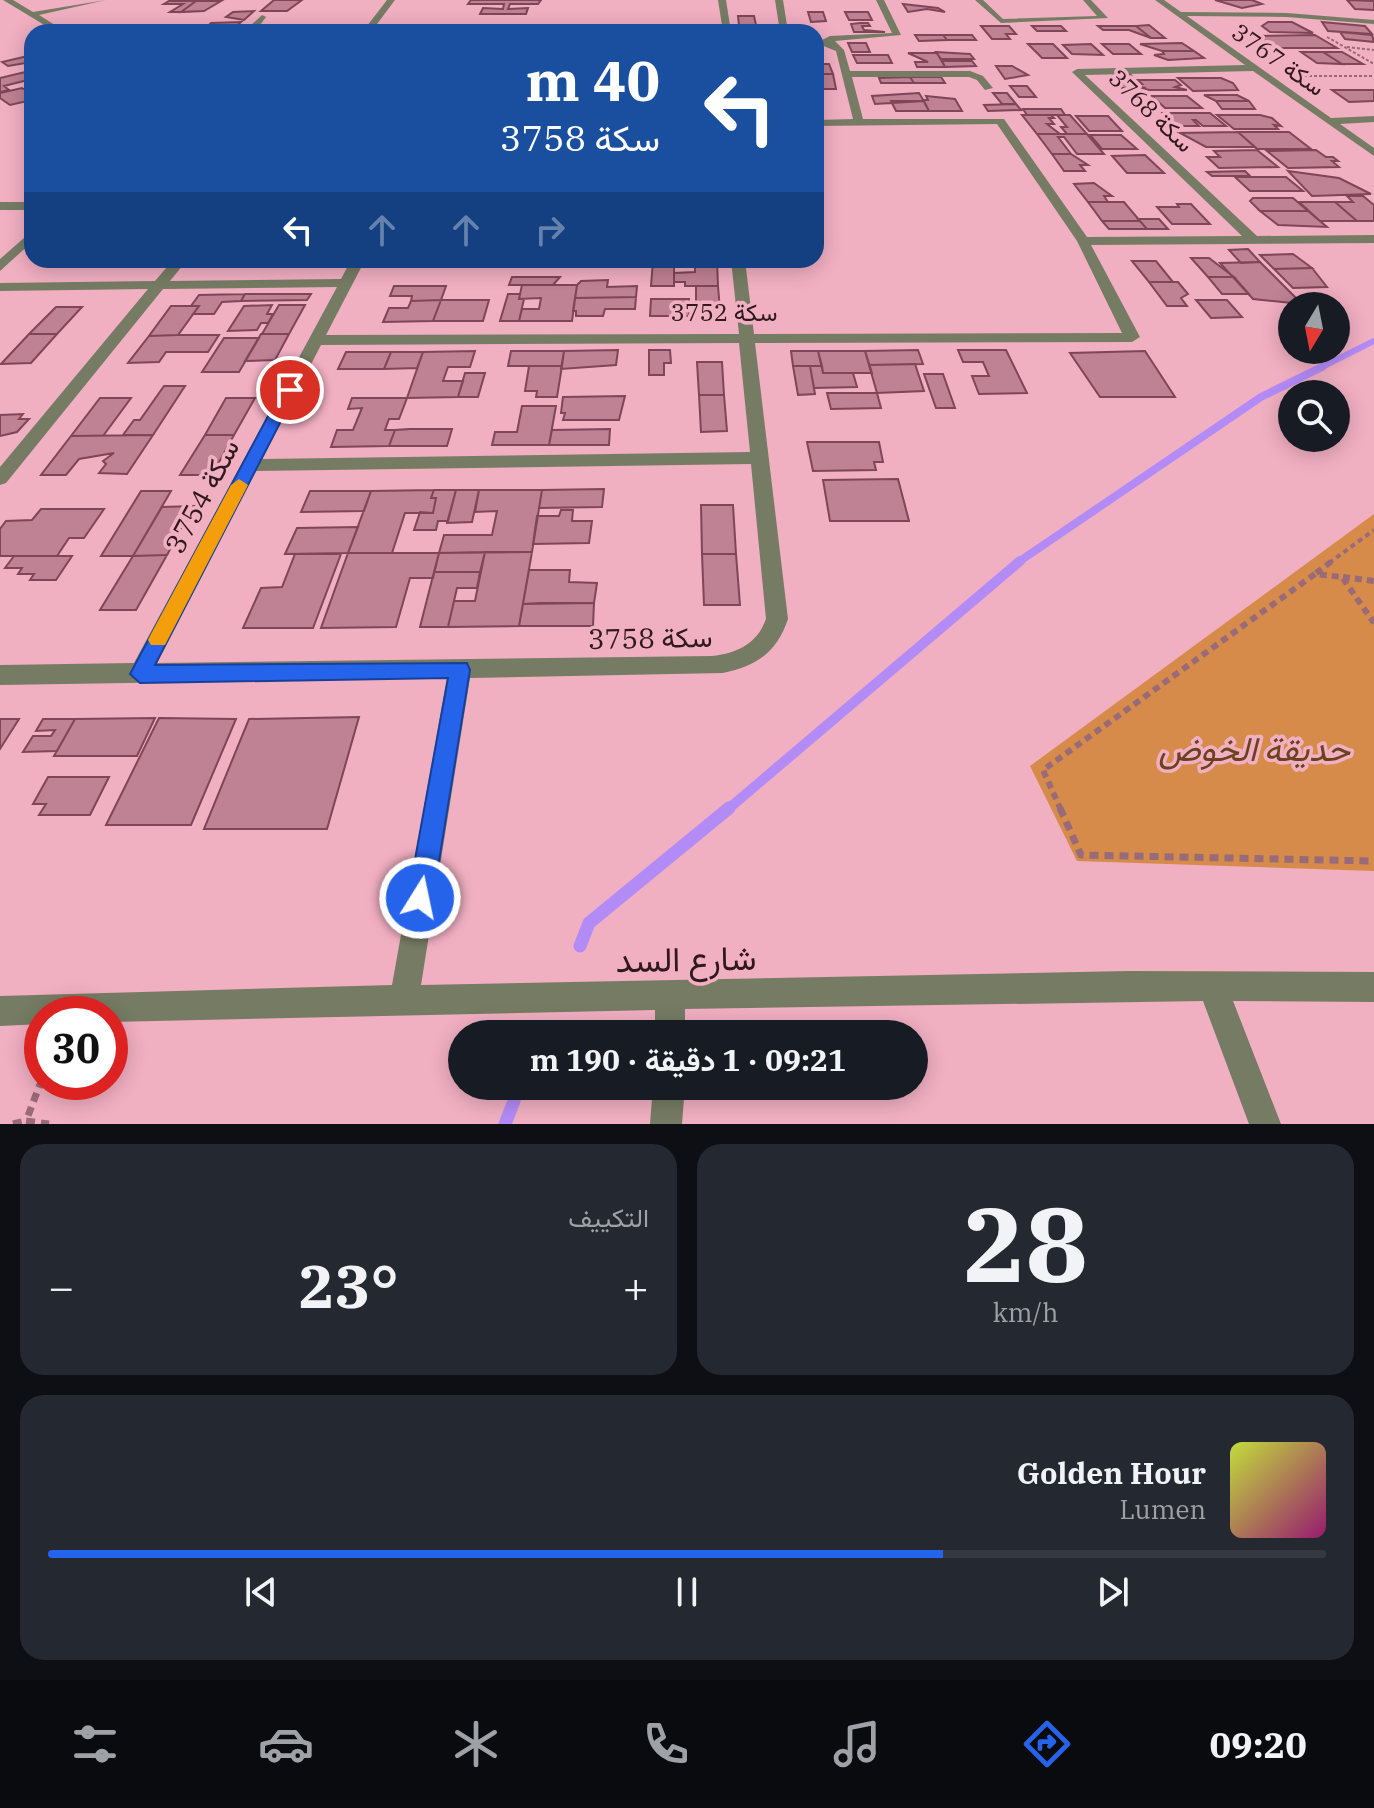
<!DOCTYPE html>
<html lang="ar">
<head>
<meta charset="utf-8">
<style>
	:root { --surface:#171b24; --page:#242831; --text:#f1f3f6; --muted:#9ea1a6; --line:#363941; --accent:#2563eb }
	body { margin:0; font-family:"IBM Plex Serif",Vazirmatn,serif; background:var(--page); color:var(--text); direction:rtl; height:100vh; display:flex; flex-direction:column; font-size:30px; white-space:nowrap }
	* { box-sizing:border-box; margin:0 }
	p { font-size:26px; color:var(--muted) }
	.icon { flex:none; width:44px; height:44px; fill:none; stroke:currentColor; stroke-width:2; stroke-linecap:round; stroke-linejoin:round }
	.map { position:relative; height:1124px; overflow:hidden; direction:ltr }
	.panel { display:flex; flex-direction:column; gap:20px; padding:20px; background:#0d0f14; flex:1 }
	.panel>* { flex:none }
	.banner { position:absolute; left:24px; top:24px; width:800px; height:244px; border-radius:24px; box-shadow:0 4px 20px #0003; direction:rtl; background:#1a4fa0; color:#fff; overflow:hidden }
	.needle { width:52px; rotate:190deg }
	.controls { position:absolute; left:1278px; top:292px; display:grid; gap:16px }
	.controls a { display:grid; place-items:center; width:72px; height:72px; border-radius:50%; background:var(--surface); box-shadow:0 4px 20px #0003; font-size:40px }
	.speed { position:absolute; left:24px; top:996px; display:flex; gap:16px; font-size:40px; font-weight:700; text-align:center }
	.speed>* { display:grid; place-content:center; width:104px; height:104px; border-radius:50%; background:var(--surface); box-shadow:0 4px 20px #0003; line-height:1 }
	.speed .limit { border:12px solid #d22; background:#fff; color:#111 }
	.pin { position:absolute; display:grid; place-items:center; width:68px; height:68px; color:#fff; margin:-34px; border:4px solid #fff; border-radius:50%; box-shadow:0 2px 8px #0007 }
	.me { position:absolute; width:88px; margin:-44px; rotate:10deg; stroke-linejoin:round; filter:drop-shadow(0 0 6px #0008) }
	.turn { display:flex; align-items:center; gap:28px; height:168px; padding:0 32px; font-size:36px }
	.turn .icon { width:104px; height:104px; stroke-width:2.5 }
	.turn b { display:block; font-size:56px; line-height:68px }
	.lanes { display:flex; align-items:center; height:76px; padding:0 32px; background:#0003; justify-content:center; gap:40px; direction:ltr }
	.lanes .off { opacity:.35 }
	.big { font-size:60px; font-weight:700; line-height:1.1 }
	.panel .widget { flex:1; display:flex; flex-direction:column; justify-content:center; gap:12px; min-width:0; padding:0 28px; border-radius:24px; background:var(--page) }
	.panel .dial { align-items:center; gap:0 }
	.dial b { font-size:104px; line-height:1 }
	.song { display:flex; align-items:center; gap:24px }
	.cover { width:96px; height:96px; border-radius:12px; background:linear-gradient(135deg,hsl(70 70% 55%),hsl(320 70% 35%)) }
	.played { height:8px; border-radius:4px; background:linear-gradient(90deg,var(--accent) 70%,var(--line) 70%) }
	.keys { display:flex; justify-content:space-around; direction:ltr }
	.heat { display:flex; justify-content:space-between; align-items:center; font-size:44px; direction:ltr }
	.panel .tiles { flex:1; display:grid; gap:20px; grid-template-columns:1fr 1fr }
	.widget:last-child { grid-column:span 2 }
	.trip { position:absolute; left:448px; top:1020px; width:480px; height:80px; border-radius:40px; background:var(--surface); box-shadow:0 4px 20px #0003; font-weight:700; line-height:80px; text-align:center; direction:rtl }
	.menu { display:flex; height:128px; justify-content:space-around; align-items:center; background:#090b0e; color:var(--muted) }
	.menu .icon { width:56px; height:56px }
	.menu .on { color:var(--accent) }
	.menu b { font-size:36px; color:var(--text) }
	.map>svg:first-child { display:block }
</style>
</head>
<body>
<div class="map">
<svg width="1374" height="1124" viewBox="0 0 1374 1124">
	<rect width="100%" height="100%" fill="#f1afc2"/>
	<path fill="#d68b4a" d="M1374 514V871L1077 861 1030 766Z"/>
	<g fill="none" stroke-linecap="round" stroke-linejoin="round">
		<path stroke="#b38bf7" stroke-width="6" d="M1318 369 1374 341"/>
		<path stroke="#b38bf7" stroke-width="8" d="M1017 563 1261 397 1322 367"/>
		<path stroke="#b38bf7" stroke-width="10" d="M727 810 1020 561"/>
		<path stroke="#b38bf7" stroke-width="13" d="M580 946 589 923 729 808
			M505 1124 514 1101"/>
	</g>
	<path fill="#bf8194" stroke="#7e4658" stroke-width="2" d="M274 0H302L287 11H261Z
		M471 0H541L538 4H510L508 9 528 8 526 14H480L483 8 503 9 504 4H468Z
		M1215 0H1252L1262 4 1242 8Z
		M1347 0 1374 1V10L1355 9Z
		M169 1H196L181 12H170L183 4H164Z
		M196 1H221L204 11 181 12Z
		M903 4 938 8 945 12 927 9 908 12Z
		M254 11 244 20 226 17 233 12Z
		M808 12H823L826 21 811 22Z
		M845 12H868L872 20H849Z
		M738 16H754L756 25H739Z
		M241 22 230 32H207L223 25 208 26 211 23Z
		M1268 22H1292L1313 33 1270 32 1262 26Z
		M1322 22 1365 26 1372 34 1328 31Z
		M860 23H868L870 26H862L864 30 885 32H854L851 24Z
		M1149 25 1165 38H1151L1136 26Z
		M981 26H1009L1016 34H1006L1010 39H992Z
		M1032 26H1061L1066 31H1037Z
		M1098 26H1136L1151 38 1129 30H1103Z
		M1340 32 1372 35 1374 42 1345 39Z
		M915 35H943L947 40 919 41Z
		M943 35H972L976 40H947Z
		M1315 35 1337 48H1275L1256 36Z
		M848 43H866L870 52H852Z
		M1182 43 1194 51H1162L1140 44Z
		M1028 44H1053L1067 58H1042Z
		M1091 44 1103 55 1072 54 1063 45Z
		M1102 44H1129L1141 54H1113Z
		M1162 51H1194L1204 58 1168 60 1154 55 1164 54Z
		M936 52 970 54 974 59H941Z
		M1301 52H1323L1342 64 1317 63Z
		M1323 52H1342L1363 64H1342Z
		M908 53H937L945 67H917L915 62H928Z
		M32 55V62L8 66 2 62Z
		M853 55H888L892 63H857Z
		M942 61H972L976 66 945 67Z
		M816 64H829L833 74H817Z
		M996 66H1012L1028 75 1005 79Z
		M25 72 32 79 4 86 9 90 0 92V78Z
		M816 74H833L836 89H819Z
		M1116 74H1130L1139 87 1146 88H1122L1111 77Z
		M910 77H941L945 83H914Z
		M910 77 914 83H881L879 78Z
		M1178 78H1221L1233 83 1238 90 1193 91Z
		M1138 80H1175L1181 85 1175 87 1187 90H1149L1139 87 1136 84H1142Z
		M1010 86H1027L1036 97H1019Z
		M22 88 32 94V100L10 105 0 98V93Z
		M1332 90H1374V101L1349 102Z
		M919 93 924 101 875 104 872 96Z
		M993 93H1007L1016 104H1002Z
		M1204 95H1237L1249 101H1216Z
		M926 96 955 99 962 111H929L923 100H928Z
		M1152 96H1187L1202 108H1165Z
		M891 101H924L929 111H896Z
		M1216 101H1249L1255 109H1222Z
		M1016 104 1021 110 988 111 984 105Z
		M1023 109H1061L1065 115H1027Z
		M1163 113H1210L1226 126H1203L1196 120H1193L1199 126H1177Z
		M1022 115H1051L1054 118H1049L1054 124H1047L1060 134H1037Z
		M1057 115H1070L1087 134H1067L1061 127H1067Z
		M1217 115H1260L1272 118 1281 126 1274 125 1278 129H1234Z
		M1076 116H1108L1122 131H1089Z
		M1238 132 1255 147H1206L1180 133Z
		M1238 132H1289L1311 149H1257Z
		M1037 134H1087L1104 154H1077L1064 137H1058L1071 154H1052Z
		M1090 135H1121L1137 149H1102Z
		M1257 150 1278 167 1219 168 1207 157H1220L1214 151Z
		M1316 150 1326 157H1333L1338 161H1332L1339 167 1288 168 1267 151Z
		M1052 154H1071L1088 165H1080L1085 171H1064Z
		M1145 155 1164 173H1127L1112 156Z
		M1245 171 1250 176H1212L1207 172Z
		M1288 171 1339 178 1371 194 1312 196Z
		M1235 177H1286L1303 191H1250Z
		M1094 183 1112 196H1104L1108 202H1088L1074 184Z
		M1347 196H1363L1374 205V221H1357L1335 202H1353Z
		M1253 198H1293L1308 211H1260L1250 201Z
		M1088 202H1124L1140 221H1102Z
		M1299 202H1335L1357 221H1320Z
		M1177 204H1191L1210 224H1172L1157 207H1179Z
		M1260 211H1308L1327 227 1278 225Z
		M1138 219H1159L1168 229H1147Z
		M1102 221H1140L1147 229H1109Z
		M1248 249 1260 262 1241 263 1229 250Z
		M1293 254 1312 268 1274 269 1260 255Z
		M1191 258H1209L1234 277H1208Z
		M695 260H717L718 286H685V282H674V273L695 272Z
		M653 261H674V286H651Z
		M1132 261H1156L1173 282H1149Z
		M1260 262 1302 304 1253 299 1220 263Z
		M1312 268 1327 287 1293 288 1274 269Z
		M512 277H560L553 285H509Z
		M1208 277H1234L1249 294H1222Z
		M608 280 607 287 637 286 636 297 575 298 577 285 581 281Z
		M1149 282H1178L1188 294 1181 298 1187 306H1167Z
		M522 285H577L572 321H519L522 309H539L541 298 519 299Z
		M394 286H446L441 300 411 301 412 296H390Z
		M696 286H718L720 310 696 311Z
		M245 294H311L307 300 241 301Z
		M245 294 241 301 222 302 214 314H193L199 306H191L199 295Z
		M508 294H520L519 299H524L519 321H500Z
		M636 297 635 309H605L603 316H576V311H573L575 298Z
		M651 299H689V316H650Z
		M441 300 433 321 383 322 389 308H408L411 301Z
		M441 300H489L483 321H433Z
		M1196 300H1227L1242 317 1211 318Z
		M272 305 267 314H273L268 323H261L257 330 228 331 244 306Z
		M279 305H305L289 334H262Z
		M171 306H199L178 335 149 336Z
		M56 307H82L57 334H29Z
		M29 334H57L31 363 1 364Z
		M261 334H289L275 360 245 361Z
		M178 335H219L208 352H166L159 362 128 363 149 336Z
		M224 338H259L239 372H202Z
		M618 350 616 365 561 369 564 351Z
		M649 350H670L671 363H664V375H649Z
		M918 350 923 364 869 365 865 351Z
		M958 350H1006L1027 393 979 394 972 376H989L983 362H963Z
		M475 351 470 367H448L443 381H463L458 397 407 398 423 352Z
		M511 351H564L562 366H508Z
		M791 351H818L822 366H793Z
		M818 351H865L872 373H823Z
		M1145 351 1175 397H1100L1070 353Z
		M346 352H391L384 369H338Z
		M391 352H423L417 368 384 369Z
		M697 362H722L724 395H699Z
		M915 364 924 391 877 393 869 365Z
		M529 366H562L557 397H536L537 391H525Z
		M793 366H810L815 394 798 395Z
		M810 366H822L823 373H853L857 387 814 388Z
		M465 373H485L478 397H458Z
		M924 374H943L955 408H936Z
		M164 386H185L153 435H123L134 420H140Z
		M827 393H877L881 408 831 409Z
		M699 395H724L727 431 701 432Z
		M625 396 619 420H563L565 413H561L563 397Z
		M100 398H131L103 436H71Z
		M226 398H255L234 435H205Z
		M352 398H407L399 419H389L385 430H395L389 446 331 447 337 430H353L362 408 348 409Z
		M522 406H556L549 445H492L495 432H517Z
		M23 414 19 419H29L17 432 0 436V415Z
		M410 429H452L447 446H389L395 430Z
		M610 429 609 445H549L552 430Z
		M153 435 127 474 99 473 106 464 103 461 114 453 79 459 66 475H41L71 436Z
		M205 435H234L212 475H180Z
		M807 442H879L883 462H874L876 470 813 471Z
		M898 479 909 521H830L823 480Z
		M604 489 602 507 539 508 542 490Z
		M434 490H456L448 521H438L436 530H414L420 512 433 513 436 498H431Z
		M434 490 431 498H436L433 513H405L392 553H348L371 491Z
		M456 490H479L472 522 447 523Z
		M479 490H542L532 552 439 553 444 535H492L497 511 475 512Z
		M141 491H171L133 556H101Z
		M310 491H371L364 511 301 512Z
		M701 505H733L736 554H702Z
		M194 506 167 555 133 556 162 507Z
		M41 509H104L84 538H69L57 556H0V529L6 521 32 520Z
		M561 510H573L572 521H592L589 543 533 544 537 516H559Z
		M358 527 348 553 285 554 297 528Z
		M485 552H532L519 626 448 627 454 601H475Z
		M485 552 480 572H434L439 553Z
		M348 553H439L433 578H410L396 627 321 628Z
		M295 554H341L313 628H243L261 588 282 587Z
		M702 554H736L740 605H704Z
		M167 555 136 610H100L133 556Z
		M14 556H72L56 580H30L34 574H18L22 568H5Z
		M529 570H570L569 582 597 583 594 603 523 604Z
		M434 572H480L477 588H457L448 627H420Z
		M540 603H594L593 626H519L523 604Z
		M359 717 327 829H204L249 719Z
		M155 718 137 756H54L75 719Z
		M159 718 236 719 191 825H106Z
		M0 719H19L0 749Z
		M43 719H75L57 751 23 752 33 736H51L55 730 36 731Z
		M48 777H109L90 815H39L46 804H33Z"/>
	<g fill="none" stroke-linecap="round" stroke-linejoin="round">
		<path stroke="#996b78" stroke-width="2" stroke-dasharray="3 2" stroke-linecap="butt" d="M1327 37 1374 64
			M1347 47 1374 50
			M1299 76H1374"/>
		<path stroke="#996b78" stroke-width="4" stroke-dasharray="5 4" stroke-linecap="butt" d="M1329 563 1374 530"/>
		<path stroke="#996b78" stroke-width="6" stroke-dasharray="7 5" stroke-linecap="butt" d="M1316 573 1332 561
			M1343 577 1374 581
			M1061 810 1043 770 1315 574 1342 577 1374 623"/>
		<path stroke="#996b78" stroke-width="7" stroke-dasharray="9 6" stroke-linecap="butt" d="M1060 808 1081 855 1374 861
			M42 1079 26 1121 49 1124
			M13 1124 26 1121"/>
		<path fill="#767c64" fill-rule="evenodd" d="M3 0H13L33 12 106 0 39 15 66 32H56Z
			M387 0H395L371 32 249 27 262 15 266 17 260 25 367 26Z
			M718 0H726L731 32H723Z
			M775 0H783L788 32H780Z
			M876 0H884L901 35 835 41 844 50 850 71H970L983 76 993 88 985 90 977 80 969 77H852L863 119H1004L1087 237 1242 236 1072 72 1077 69 1245 65 1155 0H1164L1181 12 1287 13 1374 20V24L1287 17 1187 16 1331 118 1374 116V122L1340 124 1374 148V156L1253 71 1085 75 1257 236 1374 235V243L1091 245 1140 337 1132 342 755 343 788 619C777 652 757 666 723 673L470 678 421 985 1129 971 1374 972V1002L1233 1001 1281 1124H1249L1203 1001 685 1009V1034H655V1010L110 1022V1014H42V1024L0 1026V996L392 985 447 678 0 685V665L134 663 337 287 163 289 6 483 0 485V467L148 289 0 291V283L155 281 173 260H187L170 281 341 279 351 260H365L326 335 739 334 731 260H745L754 334 1122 333 1077 241 997 124 816 126V120L853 119 836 51 816 43 830 36 892 33ZM739 343 750 452 262 459 321 345ZM751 464 766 619C757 644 737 653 712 656L157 663 256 471Z
			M975 0H983L1003 19 1097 16 1083 0H1091L1108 18 1001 23Z
			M631 27 628 31 395 30 399 28Z
			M0 202H32V210H0Z
			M32 231V242L0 271V259Z
			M653 1086H685L682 1124H650Z"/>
	</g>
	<path fill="#2563eb" stroke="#184099" stroke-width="2" d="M290 385 297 390 155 665 467 663 470 670 433 898 429 907 420 910 412 907 408 898 448 678 140 683 130 674 282 390Z"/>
	<path fill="#f59e0b" d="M239 479 248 485 165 645H151L148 640 151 634 231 485Z"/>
	<g text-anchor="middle" stroke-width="7" stroke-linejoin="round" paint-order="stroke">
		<g font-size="24" fill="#2f181f" stroke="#f1afc2">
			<text transform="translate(1278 60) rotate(35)" y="8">سكة 3767</text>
			<text transform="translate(1151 111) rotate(44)" y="8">سكة 3768</text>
			<text x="724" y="321">سكة 3752</text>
		</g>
		<g font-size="28" fill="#2f181f" stroke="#f1afc2">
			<text transform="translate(202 496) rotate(-62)" y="10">سكة 3754</text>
			<text transform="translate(650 638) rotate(-1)" y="10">سكة 3758</text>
		</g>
		<g font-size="34" font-style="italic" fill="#6b421e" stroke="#f1afc2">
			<text x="1254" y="761">حديقة الخوض</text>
		</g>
		<g font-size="34" fill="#2f181f" stroke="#f1afc2">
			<text transform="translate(686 959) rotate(-1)" y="12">شارع السد</text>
		</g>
	</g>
</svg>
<div class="controls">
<a><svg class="needle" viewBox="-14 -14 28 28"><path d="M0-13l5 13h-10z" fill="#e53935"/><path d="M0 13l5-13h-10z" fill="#9ea1a6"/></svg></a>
<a><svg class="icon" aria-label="search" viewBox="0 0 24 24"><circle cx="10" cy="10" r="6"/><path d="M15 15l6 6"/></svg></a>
</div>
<div class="speed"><div class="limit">30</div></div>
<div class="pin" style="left:290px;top:390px;background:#d93025"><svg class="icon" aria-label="arrive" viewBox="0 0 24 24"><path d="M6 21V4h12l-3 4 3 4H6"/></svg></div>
<svg class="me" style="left:420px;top:898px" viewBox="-20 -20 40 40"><circle r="17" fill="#2563eb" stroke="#fff" stroke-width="3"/><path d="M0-11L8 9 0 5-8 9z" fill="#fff"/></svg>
<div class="trip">09:21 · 1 دقيقة · 190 m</div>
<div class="banner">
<div class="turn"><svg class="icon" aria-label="left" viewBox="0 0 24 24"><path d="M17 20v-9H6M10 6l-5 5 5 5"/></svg><div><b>40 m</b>سكة 3758</div></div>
<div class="lanes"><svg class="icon" aria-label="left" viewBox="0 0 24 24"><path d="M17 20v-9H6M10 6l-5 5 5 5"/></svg><svg class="icon off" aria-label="ahead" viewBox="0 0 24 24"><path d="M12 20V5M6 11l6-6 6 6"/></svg><svg class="icon off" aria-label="ahead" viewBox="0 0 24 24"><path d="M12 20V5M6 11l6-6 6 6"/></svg><svg class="icon off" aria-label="right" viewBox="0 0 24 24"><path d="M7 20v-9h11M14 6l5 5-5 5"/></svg></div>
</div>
</div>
<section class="panel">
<div class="tiles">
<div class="widget dial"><b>28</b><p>km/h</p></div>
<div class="widget"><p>التكييف</p>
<div class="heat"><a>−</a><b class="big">23°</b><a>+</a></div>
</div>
<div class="widget">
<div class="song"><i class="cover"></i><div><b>Golden Hour</b><p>Lumen</p></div></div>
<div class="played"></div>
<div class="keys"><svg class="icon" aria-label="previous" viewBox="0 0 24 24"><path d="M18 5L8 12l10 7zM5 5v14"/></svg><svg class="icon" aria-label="pause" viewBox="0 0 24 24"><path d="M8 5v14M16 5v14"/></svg><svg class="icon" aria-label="next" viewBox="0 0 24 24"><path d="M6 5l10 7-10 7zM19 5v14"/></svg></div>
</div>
</div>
</section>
<nav class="menu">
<b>09:20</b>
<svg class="icon on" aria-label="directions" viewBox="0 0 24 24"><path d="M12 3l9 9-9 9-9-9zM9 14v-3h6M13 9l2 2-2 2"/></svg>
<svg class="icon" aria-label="music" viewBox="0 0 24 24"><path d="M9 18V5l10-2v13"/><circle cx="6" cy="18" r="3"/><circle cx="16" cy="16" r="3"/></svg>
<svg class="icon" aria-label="phone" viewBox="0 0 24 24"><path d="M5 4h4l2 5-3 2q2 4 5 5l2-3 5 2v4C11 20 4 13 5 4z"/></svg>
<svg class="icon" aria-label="climate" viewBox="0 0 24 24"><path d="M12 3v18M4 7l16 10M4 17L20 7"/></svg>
<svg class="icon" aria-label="car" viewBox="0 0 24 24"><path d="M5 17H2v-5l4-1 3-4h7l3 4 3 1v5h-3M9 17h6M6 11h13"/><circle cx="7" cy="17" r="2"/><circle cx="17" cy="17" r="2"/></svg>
<svg class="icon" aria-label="filters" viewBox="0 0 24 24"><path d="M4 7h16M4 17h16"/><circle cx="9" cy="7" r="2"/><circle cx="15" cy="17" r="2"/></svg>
</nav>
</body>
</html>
